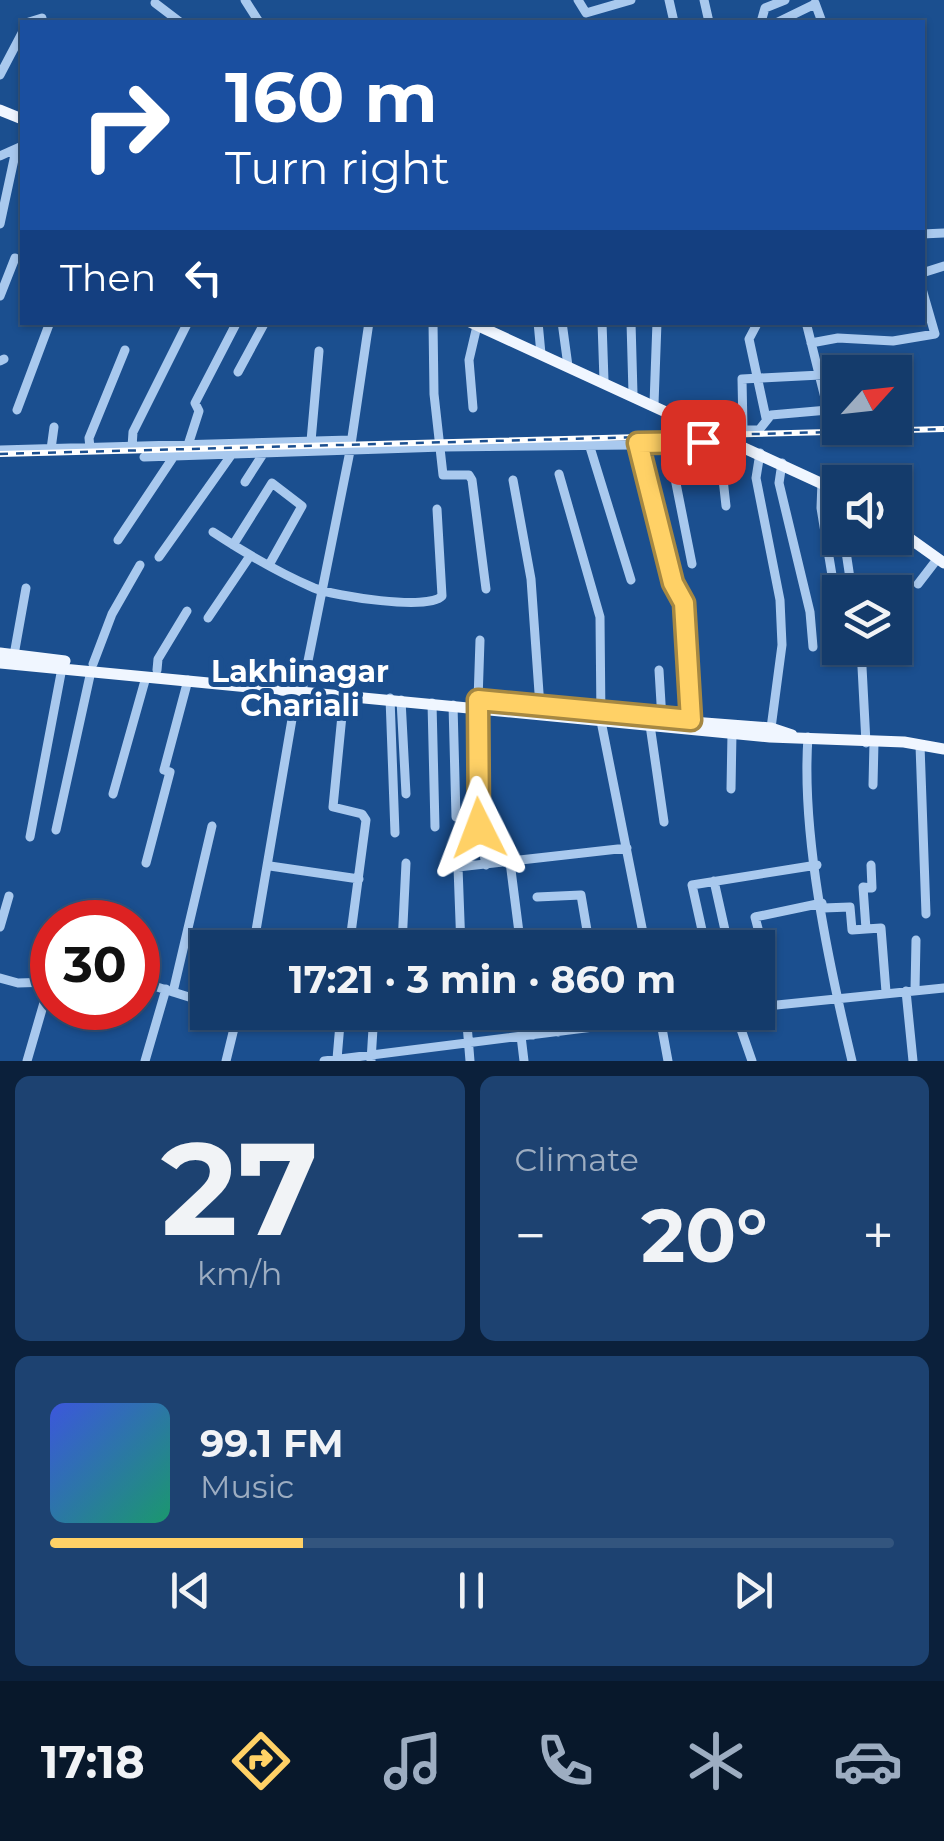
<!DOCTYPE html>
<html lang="en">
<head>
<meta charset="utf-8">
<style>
	:root { --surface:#143b6b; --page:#1d4271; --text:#f1f3f6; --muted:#9dadc1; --line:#33557e; --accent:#ffd166 }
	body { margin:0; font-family:Montserrat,sans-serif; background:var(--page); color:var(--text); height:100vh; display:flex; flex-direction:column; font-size:38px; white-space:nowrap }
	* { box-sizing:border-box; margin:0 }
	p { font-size:32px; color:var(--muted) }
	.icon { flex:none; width:55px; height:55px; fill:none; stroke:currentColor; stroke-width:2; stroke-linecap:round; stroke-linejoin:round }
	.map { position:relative; height:1061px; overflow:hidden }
	.panel { display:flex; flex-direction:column; gap:15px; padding:15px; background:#0b203b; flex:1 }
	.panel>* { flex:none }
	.banner { position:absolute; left:20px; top:20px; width:905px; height:305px; border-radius:0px; box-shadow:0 2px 8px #0004,0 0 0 2px var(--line); background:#1a4fa0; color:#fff; overflow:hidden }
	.needle { width:65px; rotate:63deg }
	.tools { position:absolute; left:822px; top:355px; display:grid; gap:20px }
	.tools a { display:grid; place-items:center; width:90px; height:90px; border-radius:0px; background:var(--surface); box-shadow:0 2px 8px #0004,0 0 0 2px var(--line); font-size:50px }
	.speed { position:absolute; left:30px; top:900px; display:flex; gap:20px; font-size:50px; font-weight:700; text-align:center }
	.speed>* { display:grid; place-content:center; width:130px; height:130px; border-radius:50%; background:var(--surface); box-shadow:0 2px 8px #0004,0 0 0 2px var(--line); line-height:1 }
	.speed .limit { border:15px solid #d22; background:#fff; color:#111 }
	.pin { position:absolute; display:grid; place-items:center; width:85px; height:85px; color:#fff; margin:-42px; border-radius:20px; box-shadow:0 5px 15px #0006 }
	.me { position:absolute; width:110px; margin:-55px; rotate:357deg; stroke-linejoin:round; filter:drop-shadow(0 0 8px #0008) }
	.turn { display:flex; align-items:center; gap:35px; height:210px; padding:0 40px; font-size:45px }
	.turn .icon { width:130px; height:130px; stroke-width:2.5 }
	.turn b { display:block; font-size:70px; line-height:85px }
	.then { display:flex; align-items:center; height:95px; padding:0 40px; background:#0003; gap:20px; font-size:38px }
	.big { font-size:75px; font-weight:700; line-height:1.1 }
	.panel .card { flex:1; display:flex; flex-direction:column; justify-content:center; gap:15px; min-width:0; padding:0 35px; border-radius:15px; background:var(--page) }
	.panel .dial { align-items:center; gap:0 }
	.dial b { font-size:130px; line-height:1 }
	.song { display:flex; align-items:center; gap:30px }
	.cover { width:120px; height:120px; border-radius:15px; background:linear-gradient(135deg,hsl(230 70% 55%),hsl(160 70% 35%)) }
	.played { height:10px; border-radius:5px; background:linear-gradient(90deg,var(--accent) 30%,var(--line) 30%) }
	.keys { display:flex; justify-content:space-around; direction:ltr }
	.heat { display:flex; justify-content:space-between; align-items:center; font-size:55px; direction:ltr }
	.panel .tiles { flex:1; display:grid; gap:15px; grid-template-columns:1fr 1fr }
	.card:last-child { grid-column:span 2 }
	.trip { position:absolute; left:190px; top:930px; width:585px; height:100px; border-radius:0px; background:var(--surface); box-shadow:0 2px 8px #0004,0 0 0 2px var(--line); font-weight:700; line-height:100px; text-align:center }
	.dock { display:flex; height:160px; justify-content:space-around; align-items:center; background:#08182b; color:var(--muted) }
	.dock .icon { width:70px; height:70px }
	.dock .current { color:var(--accent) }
	.dock b { font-size:45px; color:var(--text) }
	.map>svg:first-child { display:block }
</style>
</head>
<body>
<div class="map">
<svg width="944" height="1061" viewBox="0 0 944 1061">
	<rect width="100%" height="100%" fill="#1b4f8f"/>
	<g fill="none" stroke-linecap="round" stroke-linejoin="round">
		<path stroke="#a9c9ee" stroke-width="9" d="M245 0 259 22
			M578 0 586 13 631 0
			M669 0 674 22
			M704 0 709 22
			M155 3 180 22
			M815 3 822 22
			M29 22 42 18
			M761 22 765 8 785 0
			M778 22 815 4
			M0 75 22 33
			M0 156 22 146
			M0 224 16 150
			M922 234 944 233
			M922 273 944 266
			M0 296 15 258
			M433 322 434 394 443 475H469L472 480 486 589
			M538 322 541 354
			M562 322 568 366
			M602 322 604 381
			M631 322 633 394
			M758 322 749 339 766 418
			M811 343 838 338 893 341 935 334 922 289
			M0 361 4 359
			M238 372 265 322
			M654 404 657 322
			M473 408 469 360 477 326
			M17 410 50 322
			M743 428 742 379 840 374
			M711 430H759L771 415 828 410 806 322
			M311 441 319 351
			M638 443 673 583 684 603 691 727
			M668 443 692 564
			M719 443 726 506
			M589 444 631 580
			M188 445 199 411 195 403 237 322
			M132 447 133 432 188 322
			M90 448 89 438 125 350
			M51 449 54 427
			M0 450 350 440
			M760 453 756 478 780 600 782 645 771 728
			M144 457 443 447 731 444
			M782 463 779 483 810 612 813 647
			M559 474 600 617 601 721 646 948
			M513 480 531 579 540 707
			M245 482 263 454
			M822 482 821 508 840 624
			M840 502V514
			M213 532C245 553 279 573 314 588 334 596 429 611 442 596L437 509
			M844 538 852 592
			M118 540 174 456
			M233 545 272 483 302 506 269 565
			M159 557 232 454
			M918 584 938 558
			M208 618 250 556
			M480 640 476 761 479 828 486 865
			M861 648 866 743
			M14 655 26 588
			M93 664 112 614 140 565
			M157 670 158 659 187 611
			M659 670 662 720
			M302 691 350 451 369 322
			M344 695 333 807 362 814 366 820 349 948
			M390 698 395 833
			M401 700 406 794
			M432 703 435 827
			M453 705 456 817
			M650 725 664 822
			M808 737C801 835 829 965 852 1061
			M920 745 926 914
			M873 785 874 742
			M731 789 732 733
			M113 794 146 677
			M56 830 91 671
			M30 837 62 668
			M510 862 521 948
			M146 863 170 772 164 770 188 680
			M871 865 872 888 863 887 866 929 881 928 886 992
			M270 866 359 879
			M714 881 729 948
			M537 897 581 895 590 948
			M823 908 850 907 852 930 866 929
			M125 922 127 912
			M0 927 9 896
			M760 936 755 917 822 903
			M541 942 542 948
			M253 948 297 690
			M378 948 402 945 406 863
			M461 948 458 867 627 848
			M706 948 692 885 817 865
			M0 978 18 983 51 982
			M138 981 208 1003
			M915 990 916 940
			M906 991 913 1061
			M173 992 212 826
			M758 1007 944 988
			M466 1012 470 1061
			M530 1012 533 1035
			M555 1012 558 1032
			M585 1012 586 1028
			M659 1012 668 1061
			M735 1012 752 1061
			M521 1036 524 1061
			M337 1059 341 1012
			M27 1061 50 982
			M145 1061 166 989
			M226 1061 238 1012
			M324 1061 713 1012
			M371 1061 374 1012"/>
		<path stroke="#f0f6ff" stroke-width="11" d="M0 110 22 119
			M470 322 840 492
			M895 528 944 563
			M0 653 65 661
			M0 663 770 737 904 742 944 749
			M666 720 771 728 792 735"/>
		<g stroke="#fff" stroke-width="6">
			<path id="rail" d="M0 454 944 429"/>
		</g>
		<use href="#rail" stroke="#1b4f8f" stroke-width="2.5" stroke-dasharray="8" stroke-linecap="butt"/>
	</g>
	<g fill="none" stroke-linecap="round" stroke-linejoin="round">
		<g stroke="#a68842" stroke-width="25">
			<path id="route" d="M479 828 478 700 691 720 684 603 673 583 638 443 703 442"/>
		</g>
		<use href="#route" stroke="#ffd166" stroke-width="18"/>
	</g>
	<g text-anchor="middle" stroke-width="10" stroke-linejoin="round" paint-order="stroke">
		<g font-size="30" font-weight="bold" fill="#fff" stroke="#1b4f8f">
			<text x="300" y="682">Lakhinagar<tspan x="300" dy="34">Chariali</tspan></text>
		</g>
	</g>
</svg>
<div class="tools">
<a><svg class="needle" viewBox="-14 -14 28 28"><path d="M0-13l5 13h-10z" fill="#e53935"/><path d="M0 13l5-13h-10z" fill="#9dadc1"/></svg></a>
<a><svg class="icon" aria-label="sound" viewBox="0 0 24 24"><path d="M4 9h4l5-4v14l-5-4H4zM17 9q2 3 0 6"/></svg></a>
<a><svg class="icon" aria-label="layers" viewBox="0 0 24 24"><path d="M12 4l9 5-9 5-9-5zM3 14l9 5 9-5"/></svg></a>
</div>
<div class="speed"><div class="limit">30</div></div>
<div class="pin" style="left:703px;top:442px;background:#d93025"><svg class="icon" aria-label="arrive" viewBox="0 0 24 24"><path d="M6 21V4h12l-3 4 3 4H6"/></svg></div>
<svg class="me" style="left:479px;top:828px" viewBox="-20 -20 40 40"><path d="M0-17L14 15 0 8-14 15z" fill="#ffd166" stroke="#fff" stroke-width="4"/></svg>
<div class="trip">17:21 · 3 min · 860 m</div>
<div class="banner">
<div class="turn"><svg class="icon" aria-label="right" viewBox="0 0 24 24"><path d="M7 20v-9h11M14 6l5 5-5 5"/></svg><div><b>160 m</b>Turn right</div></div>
<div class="then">Then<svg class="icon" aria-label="left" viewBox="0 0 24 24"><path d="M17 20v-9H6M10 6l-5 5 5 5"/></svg></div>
</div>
</div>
<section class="panel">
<div class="tiles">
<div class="card dial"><b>27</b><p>km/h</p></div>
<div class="card"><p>Climate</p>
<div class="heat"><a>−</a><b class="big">20°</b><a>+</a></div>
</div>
<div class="card">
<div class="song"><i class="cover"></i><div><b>99.1 FM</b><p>Music</p></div></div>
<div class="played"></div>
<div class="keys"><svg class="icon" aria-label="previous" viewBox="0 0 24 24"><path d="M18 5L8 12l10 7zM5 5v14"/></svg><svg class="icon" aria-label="pause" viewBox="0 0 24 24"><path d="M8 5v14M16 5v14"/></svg><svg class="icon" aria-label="next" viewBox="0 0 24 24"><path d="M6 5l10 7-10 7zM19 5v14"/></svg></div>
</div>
</div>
</section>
<nav class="dock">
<b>17:18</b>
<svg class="icon current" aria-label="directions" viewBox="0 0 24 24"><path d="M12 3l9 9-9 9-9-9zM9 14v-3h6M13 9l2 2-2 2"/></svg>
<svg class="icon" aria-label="music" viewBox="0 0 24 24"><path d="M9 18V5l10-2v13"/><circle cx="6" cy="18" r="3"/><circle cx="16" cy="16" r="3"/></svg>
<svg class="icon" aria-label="phone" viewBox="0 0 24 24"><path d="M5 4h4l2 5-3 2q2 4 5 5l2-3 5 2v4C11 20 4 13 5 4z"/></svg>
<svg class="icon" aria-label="climate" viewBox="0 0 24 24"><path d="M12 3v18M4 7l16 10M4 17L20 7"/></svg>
<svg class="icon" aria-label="car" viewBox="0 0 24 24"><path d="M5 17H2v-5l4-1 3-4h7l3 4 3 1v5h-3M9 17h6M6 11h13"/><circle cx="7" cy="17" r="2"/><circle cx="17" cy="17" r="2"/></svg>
</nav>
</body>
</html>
